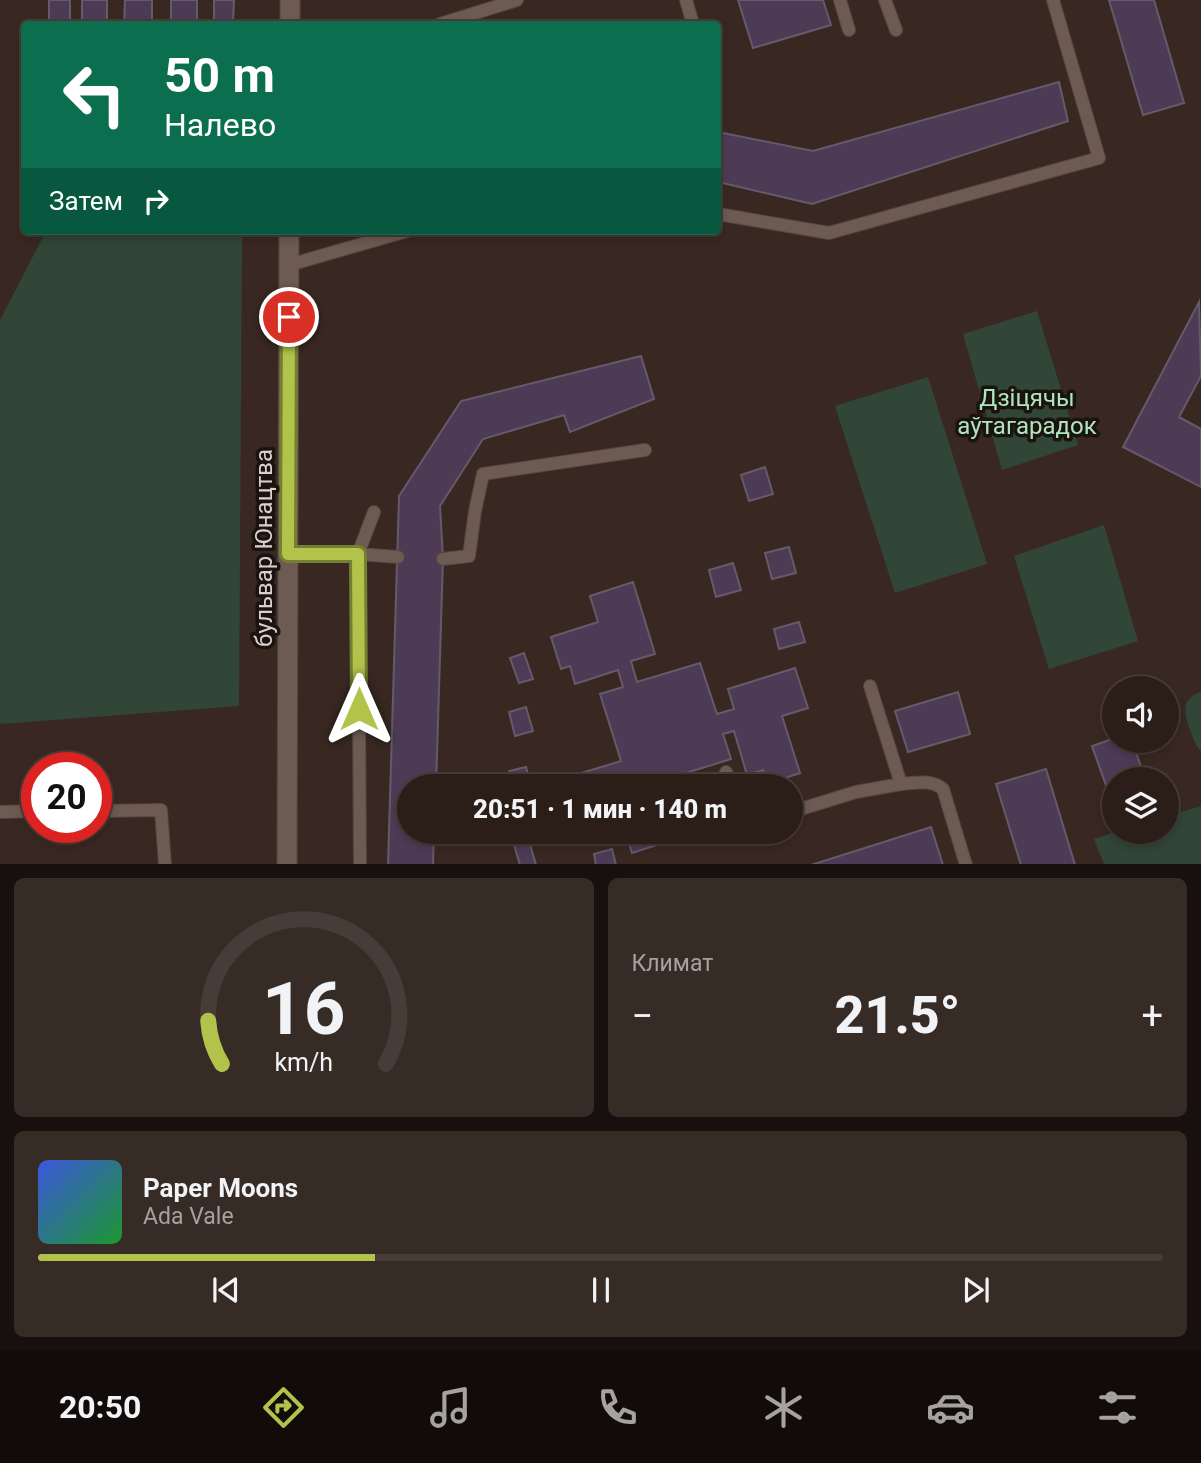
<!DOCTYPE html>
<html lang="ru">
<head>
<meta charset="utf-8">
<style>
	:root { --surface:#2b1e19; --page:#372b26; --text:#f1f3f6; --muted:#a6a2a2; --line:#473c38; --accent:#b2c34c }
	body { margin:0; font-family:Roboto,sans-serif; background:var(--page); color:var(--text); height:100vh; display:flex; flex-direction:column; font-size:26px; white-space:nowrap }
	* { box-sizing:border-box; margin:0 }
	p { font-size:23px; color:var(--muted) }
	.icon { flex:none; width:38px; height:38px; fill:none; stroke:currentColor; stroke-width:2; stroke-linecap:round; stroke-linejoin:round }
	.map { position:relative; height:864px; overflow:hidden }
	.drawer { display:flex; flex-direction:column; gap:14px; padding:14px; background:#18100e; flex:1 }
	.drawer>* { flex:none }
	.hud { position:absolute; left:21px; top:21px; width:700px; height:214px; border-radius:7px; box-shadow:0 4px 10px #0003,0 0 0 2px var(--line); background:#0b6e4f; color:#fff; overflow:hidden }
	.fabs { position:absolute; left:1102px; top:676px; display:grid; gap:14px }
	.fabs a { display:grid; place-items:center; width:77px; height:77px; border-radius:50%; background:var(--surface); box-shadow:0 4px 10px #0003,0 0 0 2px var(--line); font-size:35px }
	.speed { position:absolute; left:21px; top:752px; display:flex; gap:14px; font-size:35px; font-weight:700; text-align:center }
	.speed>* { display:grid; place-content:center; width:91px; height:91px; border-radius:50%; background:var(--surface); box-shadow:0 4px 10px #0003,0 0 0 2px var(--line); line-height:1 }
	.speed .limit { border:10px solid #d22; background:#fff; color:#111 }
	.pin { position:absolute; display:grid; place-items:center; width:60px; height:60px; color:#fff; margin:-30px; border:4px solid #fff; border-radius:50%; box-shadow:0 2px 7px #0007 }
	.me { position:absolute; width:77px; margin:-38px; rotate:0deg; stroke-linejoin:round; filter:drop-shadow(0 0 5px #0008) }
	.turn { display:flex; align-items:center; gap:24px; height:147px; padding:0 28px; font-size:32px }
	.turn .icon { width:91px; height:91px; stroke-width:2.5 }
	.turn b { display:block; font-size:49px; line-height:60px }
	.then { display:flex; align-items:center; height:66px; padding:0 28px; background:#0003; gap:14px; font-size:26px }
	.big { font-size:52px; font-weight:800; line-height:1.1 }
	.drawer .widget { flex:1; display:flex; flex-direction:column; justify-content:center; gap:10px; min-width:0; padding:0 24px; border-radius:10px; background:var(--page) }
	.drawer .dial { align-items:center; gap:0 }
	.dial svg { height:182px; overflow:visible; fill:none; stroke:var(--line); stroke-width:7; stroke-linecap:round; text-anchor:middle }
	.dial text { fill:var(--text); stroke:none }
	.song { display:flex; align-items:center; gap:21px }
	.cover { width:84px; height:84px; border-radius:10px; background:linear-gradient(135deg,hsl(230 70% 55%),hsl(130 70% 35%)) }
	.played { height:7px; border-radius:4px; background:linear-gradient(90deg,var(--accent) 30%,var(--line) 30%) }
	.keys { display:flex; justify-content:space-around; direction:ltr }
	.heat { display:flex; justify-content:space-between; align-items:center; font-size:38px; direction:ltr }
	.drawer .tiles { flex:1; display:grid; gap:14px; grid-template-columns:1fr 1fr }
	.widget:last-child { grid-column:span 2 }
	.trip { position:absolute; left:397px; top:774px; width:406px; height:70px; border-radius:35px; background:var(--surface); box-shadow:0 4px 10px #0003,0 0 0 2px var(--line); font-weight:800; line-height:70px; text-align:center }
	.tabs { display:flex; height:112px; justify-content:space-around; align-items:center; background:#110c0a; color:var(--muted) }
	.tabs .icon { width:49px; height:49px }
	.tabs .active { color:var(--accent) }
	.tabs b { font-size:32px; color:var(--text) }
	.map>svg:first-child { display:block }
</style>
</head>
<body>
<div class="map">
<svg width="1201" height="865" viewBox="0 0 1201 865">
	<rect width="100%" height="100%" fill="#392821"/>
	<path fill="#314636" d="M46 231H242L239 706 0 724V320Z
		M1037 311 1078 445 1002 470 963 334Z
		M928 377 987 564 895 593 835 406Z
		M1104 525 1138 641 1049 669 1014 556Z
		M1201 692V751C1195 745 1193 738 1190 730 1184 713 1180 699 1201 692Z
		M1201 806V864H1104L1094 839 1118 831H1167V816Z"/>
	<path fill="#4d3b56" stroke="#655a6a" stroke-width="2" d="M49 0H70V24H49Z
		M82 0H107V24H82Z
		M125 0H152V24H124Z
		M171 0H197V24H171Z
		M214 0H234L233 24H214Z
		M738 0H823L831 25 753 48Z
		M1109 0H1154L1184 103 1143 115Z
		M1059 82 1068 121 812 204 718 182V132L813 151Z
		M1199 302 1201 376 1179 417 1201 429V487L1123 447Z
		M641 356 654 399 570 432 564 415 483 439 440 506 443 559 436 786H410V831H434L433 865H388L399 496 461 401Z
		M765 467 773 494 749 501 741 475Z
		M789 547 796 573 772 579 765 553Z
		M733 563 741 590 716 597 709 570Z
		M633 582 655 654 631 661 637 682 700 663 717 714 734 709 728 689 795 668 808 708 782 716 800 773 767 784 763 770 747 775 734 731 723 734 731 759 686 773 689 782 676 786H567L565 778 621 761 600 694 623 687 618 670 575 684 570 666 561 669 551 637 598 622 590 596Z
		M799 622 805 642 779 649 774 629Z
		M524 653 533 679 519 683 510 658Z
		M958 692 970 734 908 752 895 711Z
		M526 707 533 731 515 736 509 712Z
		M1115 738V740H1132L1145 779H1115L1114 808 1092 746Z
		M526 767 531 786H512L509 771Z
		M1046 769 1075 865H1021L996 784Z
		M931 827 943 865H811Z
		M510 831H526L536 865H520Z
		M625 831H680L682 837 632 853Z
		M612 849 616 865H596L594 854Z"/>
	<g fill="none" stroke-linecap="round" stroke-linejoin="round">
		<g stroke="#544640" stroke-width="14">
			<path id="service" d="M686 0 693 24
				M840 0 849 30
				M885 0 896 30
				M440 24 517 0
				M718 214 829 233 1099 158 1053 0
				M289 265 407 231
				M288 554H358L398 557
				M443 559 469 556 475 511 483 474 645 450
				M870 686 901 784C915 783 931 779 943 789L966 865
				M726 772 733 786
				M96 811 161 810 165 865
				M0 812 37 811
				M791 812 856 792 901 784
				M360 865 358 554 374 512"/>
		</g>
		<g stroke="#544640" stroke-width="21">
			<path id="tertiary" d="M290 0V24
				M287 865 289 231"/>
		</g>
		<use href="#service" stroke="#6d5a52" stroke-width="12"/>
		<use href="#tertiary" stroke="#6d5a52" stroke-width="19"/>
	</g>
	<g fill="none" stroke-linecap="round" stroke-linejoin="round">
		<g stroke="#747f31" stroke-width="18">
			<path id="route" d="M289 317 288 554H358L359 709"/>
		</g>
		<use href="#route" stroke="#b2c34c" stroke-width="12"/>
	</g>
	<g text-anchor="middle" stroke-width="7" stroke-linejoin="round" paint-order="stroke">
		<g font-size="24" fill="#aee5bc" stroke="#1a1310">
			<text x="1027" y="406">Дзіцячы<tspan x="1027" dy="28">аўтагарадок</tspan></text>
		</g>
		<g font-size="24" fill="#dcd0cc" stroke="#1a1310">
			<text transform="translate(264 548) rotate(-90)" y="8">бульвар Юнацтва</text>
		</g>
	</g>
</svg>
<div class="fabs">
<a><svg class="icon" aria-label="sound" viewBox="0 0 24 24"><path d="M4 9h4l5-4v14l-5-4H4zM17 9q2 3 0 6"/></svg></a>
<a><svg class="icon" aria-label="layers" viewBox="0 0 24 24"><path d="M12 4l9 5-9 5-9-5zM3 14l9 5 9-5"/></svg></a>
</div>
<div class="speed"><div class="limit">20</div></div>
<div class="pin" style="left:289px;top:317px;background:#d93025"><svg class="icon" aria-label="arrive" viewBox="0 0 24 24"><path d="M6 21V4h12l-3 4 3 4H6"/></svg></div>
<svg class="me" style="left:359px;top:709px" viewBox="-20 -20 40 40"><path d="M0-17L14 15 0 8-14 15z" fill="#b2c34c" stroke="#fff" stroke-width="4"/></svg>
<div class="trip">20:51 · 1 мин · 140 m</div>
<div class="hud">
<div class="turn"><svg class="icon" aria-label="left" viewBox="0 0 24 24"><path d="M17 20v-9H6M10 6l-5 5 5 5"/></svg><div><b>50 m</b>Налево</div></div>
<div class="then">Затем<svg class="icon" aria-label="right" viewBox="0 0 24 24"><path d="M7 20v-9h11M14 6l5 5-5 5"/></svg></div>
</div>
</div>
<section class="drawer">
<div class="tiles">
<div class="widget dial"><svg viewBox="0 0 100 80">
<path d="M14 69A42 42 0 1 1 86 69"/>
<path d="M14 69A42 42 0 0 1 8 50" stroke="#b2c34c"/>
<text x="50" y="56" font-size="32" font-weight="700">16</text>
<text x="50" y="72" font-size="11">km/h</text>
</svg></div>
<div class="widget"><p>Климат</p>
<div class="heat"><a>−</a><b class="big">21.5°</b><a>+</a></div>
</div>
<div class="widget">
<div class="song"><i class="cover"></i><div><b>Paper Moons</b><p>Ada Vale</p></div></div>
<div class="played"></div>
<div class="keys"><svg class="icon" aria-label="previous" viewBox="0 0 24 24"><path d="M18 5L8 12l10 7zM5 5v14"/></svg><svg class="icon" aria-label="pause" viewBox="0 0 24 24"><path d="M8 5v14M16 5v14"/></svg><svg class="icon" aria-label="next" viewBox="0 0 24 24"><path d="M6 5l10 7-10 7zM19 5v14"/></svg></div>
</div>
</div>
</section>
<nav class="tabs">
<b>20:50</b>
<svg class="icon active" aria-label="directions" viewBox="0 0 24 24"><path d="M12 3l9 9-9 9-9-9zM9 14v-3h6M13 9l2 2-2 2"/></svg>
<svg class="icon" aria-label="music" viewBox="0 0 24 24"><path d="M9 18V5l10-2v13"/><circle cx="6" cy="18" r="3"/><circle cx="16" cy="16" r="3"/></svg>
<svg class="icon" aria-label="phone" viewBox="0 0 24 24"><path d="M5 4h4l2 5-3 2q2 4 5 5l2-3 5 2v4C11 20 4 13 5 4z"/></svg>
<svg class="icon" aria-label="climate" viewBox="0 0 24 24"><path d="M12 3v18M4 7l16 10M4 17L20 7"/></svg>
<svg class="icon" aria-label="car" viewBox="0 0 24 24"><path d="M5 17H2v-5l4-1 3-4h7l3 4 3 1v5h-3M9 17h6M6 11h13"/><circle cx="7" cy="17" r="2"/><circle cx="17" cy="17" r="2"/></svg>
<svg class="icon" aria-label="filters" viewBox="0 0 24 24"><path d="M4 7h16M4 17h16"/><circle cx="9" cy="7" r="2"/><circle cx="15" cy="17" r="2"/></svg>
</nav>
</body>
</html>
